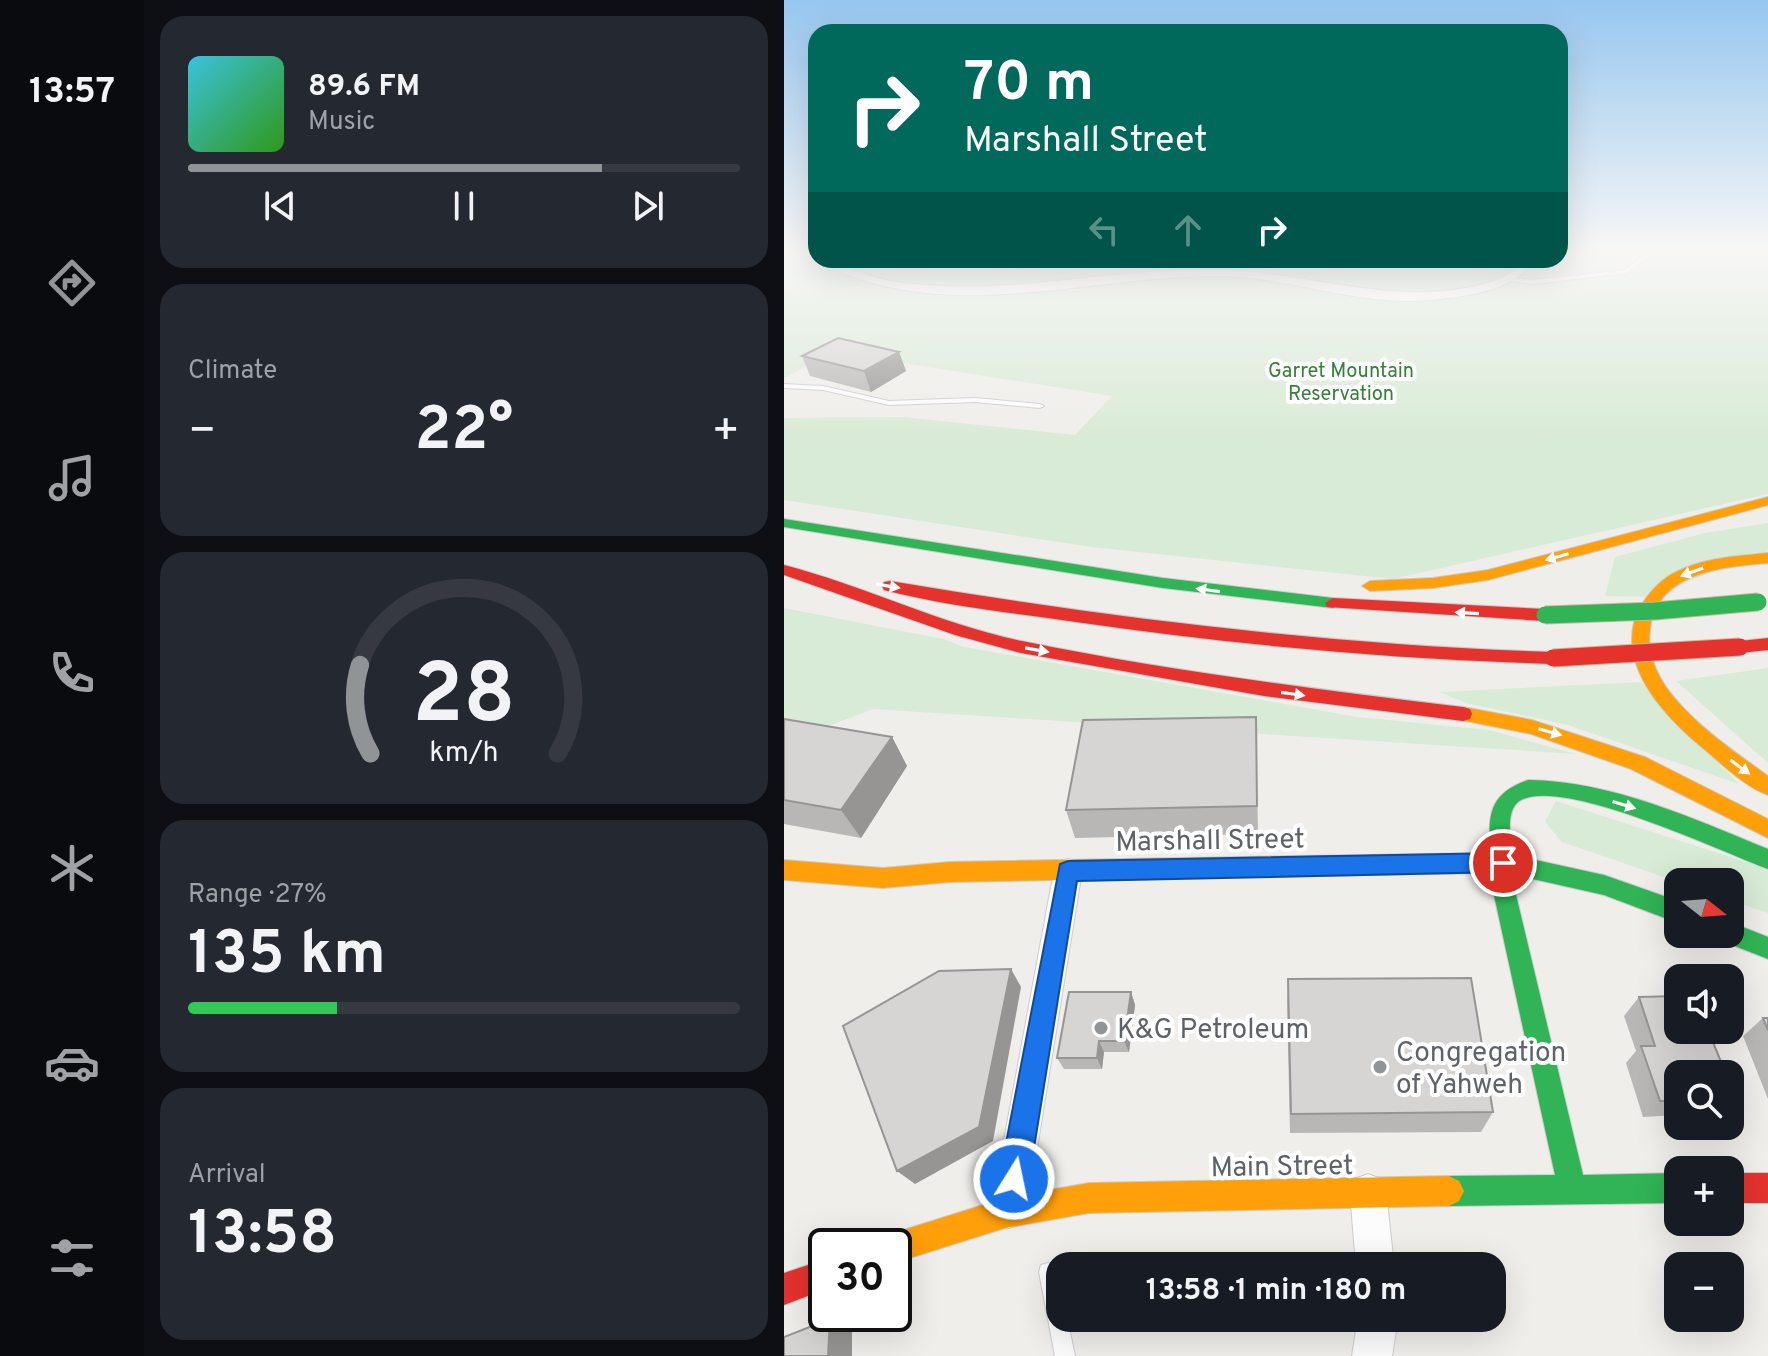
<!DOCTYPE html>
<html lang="en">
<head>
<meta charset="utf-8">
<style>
	:root { --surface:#171b24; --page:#242831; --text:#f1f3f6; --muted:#9ea1a6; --line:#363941; --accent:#919496 }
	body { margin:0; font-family:Overpass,sans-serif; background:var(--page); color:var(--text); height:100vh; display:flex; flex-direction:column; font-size:30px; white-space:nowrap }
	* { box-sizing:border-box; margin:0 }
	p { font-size:26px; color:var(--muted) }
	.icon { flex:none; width:44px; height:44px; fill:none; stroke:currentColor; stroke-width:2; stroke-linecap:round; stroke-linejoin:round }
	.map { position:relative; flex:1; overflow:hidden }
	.details { display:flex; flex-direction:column; gap:16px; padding:16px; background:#0d0f14; width:640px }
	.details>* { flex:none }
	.top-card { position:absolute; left:24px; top:24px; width:760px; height:244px; border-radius:24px; box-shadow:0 8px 32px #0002; background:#00695c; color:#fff; overflow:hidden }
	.needle { width:52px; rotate:107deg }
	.tools { position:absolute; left:880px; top:868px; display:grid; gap:16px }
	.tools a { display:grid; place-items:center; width:80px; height:80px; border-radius:16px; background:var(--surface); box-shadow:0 8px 32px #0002; font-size:40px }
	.speed { position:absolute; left:24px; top:1228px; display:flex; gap:16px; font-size:40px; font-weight:700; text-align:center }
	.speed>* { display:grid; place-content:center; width:104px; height:104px; border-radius:50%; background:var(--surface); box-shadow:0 8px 32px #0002; line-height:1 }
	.speed .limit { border:4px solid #111; border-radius:12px; background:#fff; color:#111 }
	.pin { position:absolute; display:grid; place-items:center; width:68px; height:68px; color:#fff; margin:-34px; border:4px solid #fff; border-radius:50%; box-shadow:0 2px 8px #0007 }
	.me { position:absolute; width:88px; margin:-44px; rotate:10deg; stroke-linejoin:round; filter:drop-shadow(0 0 6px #0008) }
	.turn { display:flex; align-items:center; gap:28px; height:168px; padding:0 24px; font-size:36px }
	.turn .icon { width:104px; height:104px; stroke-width:2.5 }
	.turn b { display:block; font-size:56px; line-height:68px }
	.lanes { display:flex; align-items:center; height:76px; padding:0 24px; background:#0003; justify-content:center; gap:40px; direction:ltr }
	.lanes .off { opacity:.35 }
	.big { font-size:60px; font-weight:700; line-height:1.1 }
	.details .card { flex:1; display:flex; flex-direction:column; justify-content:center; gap:12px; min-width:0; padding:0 28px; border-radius:24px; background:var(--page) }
	.details .dial { align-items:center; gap:0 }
	.dial svg { height:208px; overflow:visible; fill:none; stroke:var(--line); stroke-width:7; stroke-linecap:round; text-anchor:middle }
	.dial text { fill:var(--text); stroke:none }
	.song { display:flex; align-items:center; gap:24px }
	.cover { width:96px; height:96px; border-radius:12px; background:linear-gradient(135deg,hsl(190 70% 55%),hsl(110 70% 35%)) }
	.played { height:8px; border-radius:4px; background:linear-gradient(90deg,var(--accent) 75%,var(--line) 75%) }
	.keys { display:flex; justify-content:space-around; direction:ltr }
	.heat { display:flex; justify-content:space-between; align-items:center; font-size:44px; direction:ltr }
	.charge { height:12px; border-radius:6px; background:linear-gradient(90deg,#34c759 27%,var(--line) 0) }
	.trip { position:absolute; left:262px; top:1252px; width:460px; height:80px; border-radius:24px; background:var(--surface); box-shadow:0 8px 32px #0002; font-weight:700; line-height:80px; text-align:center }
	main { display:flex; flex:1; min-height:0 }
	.tabs { display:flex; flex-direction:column; width:144px; justify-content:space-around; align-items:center; background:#090b0e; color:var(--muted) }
	.tabs .icon { width:56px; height:56px }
	.tabs .selected { color:var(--accent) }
	.tabs b { font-size:36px; color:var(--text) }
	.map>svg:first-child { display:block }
</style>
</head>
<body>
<main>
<nav class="tabs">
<b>13:57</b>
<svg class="icon selected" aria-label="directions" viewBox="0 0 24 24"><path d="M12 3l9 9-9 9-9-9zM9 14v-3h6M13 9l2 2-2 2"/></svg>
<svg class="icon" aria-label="music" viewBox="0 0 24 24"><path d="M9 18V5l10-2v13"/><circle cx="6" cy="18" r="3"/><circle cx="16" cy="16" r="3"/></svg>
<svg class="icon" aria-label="phone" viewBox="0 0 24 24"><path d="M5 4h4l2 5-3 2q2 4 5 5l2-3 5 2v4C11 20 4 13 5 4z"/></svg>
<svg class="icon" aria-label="climate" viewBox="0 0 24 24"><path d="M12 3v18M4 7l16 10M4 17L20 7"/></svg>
<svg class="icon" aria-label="car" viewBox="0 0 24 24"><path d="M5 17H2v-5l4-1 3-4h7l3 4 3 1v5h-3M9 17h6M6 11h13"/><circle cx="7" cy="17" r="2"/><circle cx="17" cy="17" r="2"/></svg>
<svg class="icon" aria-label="filters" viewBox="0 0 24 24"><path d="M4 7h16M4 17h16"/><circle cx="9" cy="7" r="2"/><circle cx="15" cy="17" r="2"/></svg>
</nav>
<section class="details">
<div class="card">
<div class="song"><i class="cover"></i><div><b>89.6 FM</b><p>Music</p></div></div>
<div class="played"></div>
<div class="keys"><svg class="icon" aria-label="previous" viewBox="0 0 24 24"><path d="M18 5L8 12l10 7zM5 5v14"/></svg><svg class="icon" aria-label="pause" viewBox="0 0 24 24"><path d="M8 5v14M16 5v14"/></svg><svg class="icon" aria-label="next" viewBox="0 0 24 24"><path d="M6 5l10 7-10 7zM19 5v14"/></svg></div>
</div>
<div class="card"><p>Climate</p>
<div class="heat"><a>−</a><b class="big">22°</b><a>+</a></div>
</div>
<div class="card dial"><svg viewBox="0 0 100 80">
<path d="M14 69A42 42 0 1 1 86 69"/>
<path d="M14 69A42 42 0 0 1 10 35" stroke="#919496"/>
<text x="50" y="56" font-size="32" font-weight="700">28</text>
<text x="50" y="72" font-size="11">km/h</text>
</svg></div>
<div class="card"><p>Range · 27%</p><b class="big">135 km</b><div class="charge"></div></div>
<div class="card"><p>Arrival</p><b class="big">13:58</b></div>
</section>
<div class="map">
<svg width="984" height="1356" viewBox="0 0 984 1356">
	<rect width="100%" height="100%" fill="#efeeea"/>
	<path fill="#d8ebd6" d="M0 251H32V260H776V251H984V494L609 579 308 547 0 500V418L118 417 291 435 328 396 49 352 0 378Z
		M984 523V551L863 597 821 596 831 557 921 533Z
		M0 608 159 639 180 647 573 717 705 730 792 754 89 709 0 743Z
		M984 668V763L892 681Z
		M857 682 955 784 784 725 682 703 655 692Z
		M772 801 984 869V913L946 900V882H894L778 842 761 822Z"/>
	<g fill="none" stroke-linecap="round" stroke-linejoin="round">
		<g stroke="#cbcccc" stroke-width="2">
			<path id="lane" d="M865 251H871L843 273 749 284 721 280 724 278 749 280 841 270Z
				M0 384 39 386 105 401 191 398 256 404 260 406 256 408 191 402 105 405 39 390 0 388Z
				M264 1263 271 1265C278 1282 276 1300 276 1318H283L291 1356H271L255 1272 257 1265Z"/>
		</g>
		<g stroke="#cbcccc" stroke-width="2">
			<path id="street" d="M32 260C52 260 65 269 84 275 98 280 116 283 131 284 235 295 337 266 440 270 525 273 602 304 687 287 706 283 728 277 740 260H750C730 292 682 296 647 300 575 307 507 277 436 276 312 275 177 322 57 272 49 269 36 265 32 260Z
				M284 859 294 862 298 871 243 1210 238 1223 225 1228 212 1223 207 1210 270 871 274 862Z
				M584 1174 597 1179 602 1192 610 1266H572L566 1192 571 1179Z
				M574 1318H614L608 1356H568Z"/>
		</g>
		<g stroke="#cacacb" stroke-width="2">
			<path id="fast" d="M0 519 379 578 549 598 557 603 549 608 379 588 0 527Z
				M744 780C827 781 908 818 984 849V869C940 853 772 773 734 802 721 813 727 841 729 855L820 875 894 901V923L820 895 731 875 732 895 799 1175 894 1173V1203L665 1206 655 1201 650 1191 655 1181 665 1176 771 1175 710 895 708 873 516 876 508 873 505 866 508 859 516 856 707 853C703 816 705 793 744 780Z
				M946 922 984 937V959L938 941 935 934H946Z"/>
		</g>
		<g stroke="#cacacb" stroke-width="2">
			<path id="slow" d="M984 497V505L704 580 649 588 586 591 578 586 586 581 649 578 704 570Z
				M984 553V563C939 567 873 572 866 629 863 650 870 669 882 687 908 723 948 750 984 776V795C961 787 938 764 920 749 881 717 829 663 855 609 863 595 874 582 888 574 917 558 952 556 984 553Z
				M679 707 748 720 861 757 984 819V838L847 769 747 734 672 719 670 714 672 709Z
				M516 856 524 859 527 866 524 873 516 876 166 882 99 888 0 880V860L99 868 166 862Z
				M665 1176 675 1181 680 1191 675 1201 665 1206 305 1213 221 1228 110 1263V1246H96L99 1237 110 1233 221 1198 305 1183Z"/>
		</g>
		<g stroke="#cacacb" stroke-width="2">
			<path id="jam" d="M0 565C81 586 156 624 238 641 384 671 532 689 679 707L686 709 688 714 686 719 679 721 480 696 237 653 171 635 0 575Z
				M106 581C326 618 546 645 769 652L778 658 769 664C609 659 450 645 292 622 229 613 162 606 100 590L98 586 100 582Z
				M549 598 761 609 769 615 761 621 543 607 541 603Z
				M984 638V650L956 653 947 647 956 641Z
				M946 1173H984V1203H946Z
				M42 1259V1289L0 1305V1273Z"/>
		</g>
		<use href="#lane" fill="#fdfcfc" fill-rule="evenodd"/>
		<use href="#street" fill="#fdfcfc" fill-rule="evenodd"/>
		<use href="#fast" fill="#30b455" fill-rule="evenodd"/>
		<use href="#slow" fill="#ff9f0a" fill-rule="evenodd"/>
		<use href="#jam" fill="#e5322d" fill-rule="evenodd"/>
		<g stroke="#c8b996" stroke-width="19" stroke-linecap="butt">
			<path id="fast-bridge" d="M761 615 871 611 974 602"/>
		</g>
		<g stroke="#c8b996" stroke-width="19" stroke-linecap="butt">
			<path id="jam-bridge" d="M769 658 956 647"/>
		</g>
		<use href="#fast-bridge" stroke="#30b455" stroke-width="17"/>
		<use href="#jam-bridge" stroke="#e5322d" stroke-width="17"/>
	</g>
	<path fill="#b8b7b5" d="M115 352 122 371 87 392 26 376 18 356Z
		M472 717 474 834 291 838 282 810Z
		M0 719 108 737 123 766 77 838 0 824Z
		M504 979 709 1112 697 1132 506 1133 503 1003Z
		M347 992 351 1005 345 1052H320L318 1069H280L273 1058Z
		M855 997 894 1074V1115L859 1117 842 1063 852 1051 840 1016Z
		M979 1018H984V1099L959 1036Z"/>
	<path fill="#969594" d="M115 352 122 371 87 392 80 371Z
		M108 737 123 766 77 838 57 810Z
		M227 969 237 987 209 1141 131 1184 113 1171Z
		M347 992 351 1005 345 1052 340 1041Z
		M315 1041 320 1052 318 1069 313 1058Z
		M46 1319 68 1326V1356H44Z"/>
	<path fill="#d6d5d3" stroke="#969594" stroke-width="2" d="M54 338 115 352 80 371 18 356Z
		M472 717 473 806 282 810 299 720Z
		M0 719 108 737 57 810 0 800Z
		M227 969 195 1127 113 1171 59 1026 155 971Z
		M687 978 709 1112 507 1114 504 979Z
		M285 992H347L340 1041H315L313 1058H273Z
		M894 996V1030H924L942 1074H894V1101H876L857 1046H871L855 997Z
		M979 1018H984V1030Z
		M946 1084 952 1099H946Z
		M46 1319 44 1356H0V1337Z"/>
	<defs><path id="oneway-solid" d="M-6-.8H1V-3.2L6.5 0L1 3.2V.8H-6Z" transform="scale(2)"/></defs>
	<g fill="#fff">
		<use href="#oneway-solid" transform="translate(773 557) rotate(164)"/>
		<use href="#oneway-solid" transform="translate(908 572) rotate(160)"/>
		<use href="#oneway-solid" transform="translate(104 586) rotate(10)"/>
		<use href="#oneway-solid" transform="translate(424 590) rotate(-172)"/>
		<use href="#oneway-solid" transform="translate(683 613) rotate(-177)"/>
		<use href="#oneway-solid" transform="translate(253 650) rotate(10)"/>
		<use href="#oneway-solid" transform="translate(509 694) rotate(8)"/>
		<use href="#oneway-solid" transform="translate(766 732) rotate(16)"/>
		<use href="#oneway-solid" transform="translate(956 767) rotate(36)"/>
		<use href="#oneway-solid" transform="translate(840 805) rotate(17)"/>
	</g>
	<linearGradient id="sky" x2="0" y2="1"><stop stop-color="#97c6ef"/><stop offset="0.57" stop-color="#f8f7f6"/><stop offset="1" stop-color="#f8f7f6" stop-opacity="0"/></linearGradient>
	<rect width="984" height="441" fill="url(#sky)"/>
	<path fill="#1a73e8" stroke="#114b97" stroke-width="2" d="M719 853 727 856 731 863 727 870 719 872 293 881 245 1179 240 1189 230 1194 220 1189 215 1179 276 864 284 861Z"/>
	<g fill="#919496" stroke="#fff" stroke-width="3">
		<circle cx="317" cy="1028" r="8"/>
		<circle cx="596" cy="1067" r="8"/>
	</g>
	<g text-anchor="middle" stroke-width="8" stroke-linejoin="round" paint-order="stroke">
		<g font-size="20" fill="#348238" stroke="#fff">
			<text x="557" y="377">Garret Mountain<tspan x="557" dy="23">Reservation</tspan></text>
		</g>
		<g font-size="28" fill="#5f6368" stroke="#fff">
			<text transform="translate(426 839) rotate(-1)" y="10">Marshall Street</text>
			<text transform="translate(498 1165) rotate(-1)" y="10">Main Street</text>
		</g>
		<g font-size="28" fill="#5f6368" stroke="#fff" text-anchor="start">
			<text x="333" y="1038">K&amp;G Petroleum</text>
			<text x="612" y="1061">Congregation<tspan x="612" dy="32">of Yahweh</tspan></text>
		</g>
	</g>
</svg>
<div class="tools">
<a><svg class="needle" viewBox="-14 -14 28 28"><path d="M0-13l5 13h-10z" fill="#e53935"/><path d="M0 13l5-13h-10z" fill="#9ea1a6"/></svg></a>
<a><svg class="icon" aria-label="sound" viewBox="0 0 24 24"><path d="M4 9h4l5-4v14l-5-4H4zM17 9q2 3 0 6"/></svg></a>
<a><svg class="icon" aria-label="search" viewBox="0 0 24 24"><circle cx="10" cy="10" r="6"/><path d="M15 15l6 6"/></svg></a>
<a>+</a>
<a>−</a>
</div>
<div class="speed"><div class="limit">30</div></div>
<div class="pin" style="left:719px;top:863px;background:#d93025"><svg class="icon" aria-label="arrive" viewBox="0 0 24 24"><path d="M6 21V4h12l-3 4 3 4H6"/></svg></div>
<svg class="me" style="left:230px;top:1179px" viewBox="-20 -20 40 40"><circle r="17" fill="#1a73e8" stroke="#fff" stroke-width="3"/><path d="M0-11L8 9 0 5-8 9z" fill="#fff"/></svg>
<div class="trip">13:58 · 1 min · 180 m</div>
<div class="top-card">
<div class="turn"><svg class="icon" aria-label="right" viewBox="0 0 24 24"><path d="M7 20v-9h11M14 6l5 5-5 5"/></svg><div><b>70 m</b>Marshall Street</div></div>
<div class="lanes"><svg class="icon off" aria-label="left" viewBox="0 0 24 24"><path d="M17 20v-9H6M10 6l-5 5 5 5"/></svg><svg class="icon off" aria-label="ahead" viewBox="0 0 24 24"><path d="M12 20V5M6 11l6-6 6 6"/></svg><svg class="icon" aria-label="right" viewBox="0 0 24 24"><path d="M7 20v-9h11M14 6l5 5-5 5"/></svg></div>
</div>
</div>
</main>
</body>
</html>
